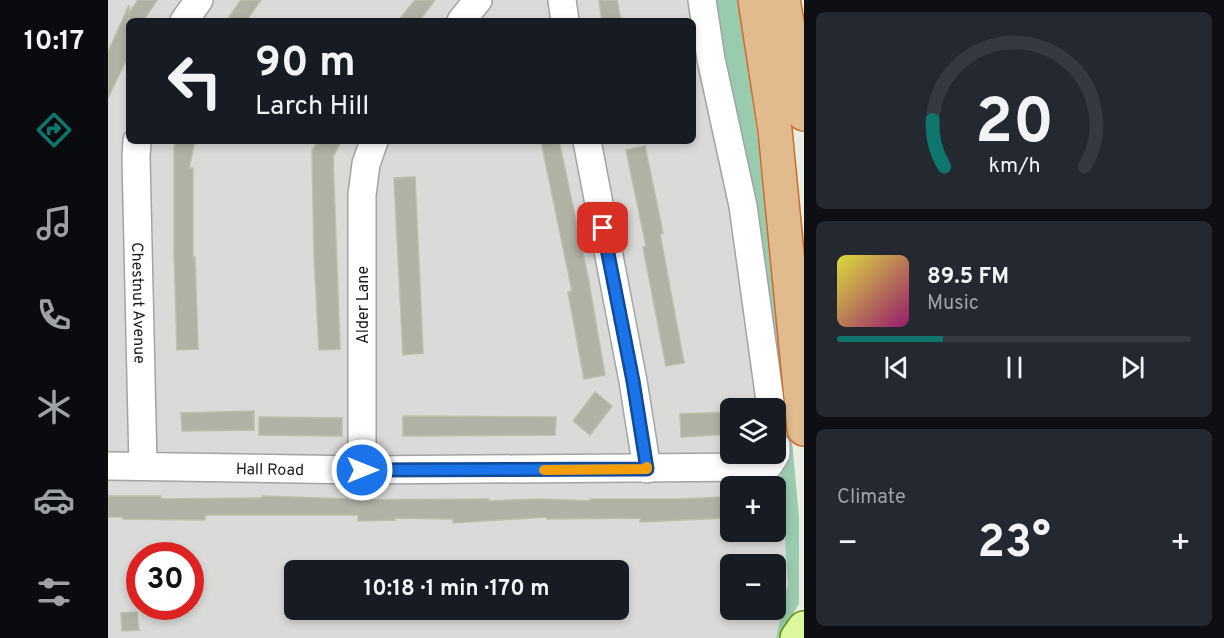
<!DOCTYPE html>
<html lang="en">
<head>
<meta charset="utf-8">
<style>
	:root { --surface:#171b24; --page:#242831; --text:#f1f3f6; --muted:#9ea1a6; --line:#363941; --accent:#0f766e }
	body { margin:0; font-family:Overpass,sans-serif; background:var(--page); color:var(--text); height:100vh; display:flex; flex-direction:column; font-size:22px; white-space:nowrap }
	* { box-sizing:border-box; margin:0 }
	p { font-size:20px; color:var(--muted) }
	.icon { flex:none; width:33px; height:33px; fill:none; stroke:currentColor; stroke-width:2; stroke-linecap:round; stroke-linejoin:round }
	.map { position:relative; flex:1; overflow:hidden }
	.sheet { display:flex; flex-direction:column; gap:12px; padding:12px; background:#0d0f14; width:420px }
	.sheet>* { flex:none }
	.guide { position:absolute; left:18px; top:18px; width:570px; height:126px; border-radius:9px; box-shadow:0 3px 9px #0003; background:#171b24; color:var(--text); overflow:hidden }
	.controls { position:absolute; left:612px; top:398px; display:grid; gap:12px }
	.controls a { display:grid; place-items:center; width:66px; height:66px; border-radius:9px; background:var(--surface); box-shadow:0 3px 9px #0003; font-size:30px }
	.speed { position:absolute; left:18px; top:542px; display:flex; gap:12px; font-size:30px; font-weight:700; text-align:center }
	.speed>* { display:grid; place-content:center; width:78px; height:78px; border-radius:50%; background:var(--surface); box-shadow:0 3px 9px #0003; line-height:1 }
	.speed .limit { border:9px solid #d22; background:#fff; color:#111 }
	.pin { position:absolute; display:grid; place-items:center; width:51px; height:51px; color:#fff; margin:-26px; border-radius:12px; box-shadow:0 3px 9px #0006 }
	.me { position:absolute; width:66px; margin:-33px; rotate:90deg; stroke-linejoin:round; filter:drop-shadow(0 0 4px #0008) }
	.turn { display:flex; align-items:center; gap:21px; height:126px; padding:0 30px; font-size:27px }
	.turn .icon { width:78px; height:78px; stroke-width:2.5 }
	.turn b { display:block; font-size:42px; line-height:51px }
	.big { font-size:45px; font-weight:700; line-height:1.1 }
	.sheet .widget { flex:1; display:flex; flex-direction:column; justify-content:center; gap:9px; min-width:0; padding:0 21px; border-radius:9px; background:var(--page) }
	.sheet .dial { align-items:center; gap:0 }
	.dial svg { height:156px; overflow:visible; fill:none; stroke:var(--line); stroke-width:7; stroke-linecap:round; text-anchor:middle }
	.dial text { fill:var(--text); stroke:none }
	.song { display:flex; align-items:center; gap:18px }
	.cover { width:72px; height:72px; border-radius:9px; background:linear-gradient(135deg,hsl(60 70% 55%),hsl(320 70% 35%)) }
	.played { height:6px; border-radius:3px; background:linear-gradient(90deg,var(--accent) 30%,var(--line) 30%) }
	.keys { display:flex; justify-content:space-around; direction:ltr }
	.heat { display:flex; justify-content:space-between; align-items:center; font-size:33px; direction:ltr }
	.trip { position:absolute; left:176px; top:560px; width:345px; height:60px; border-radius:9px; background:var(--surface); box-shadow:0 3px 9px #0003; font-weight:700; line-height:60px; text-align:center }
	main { display:flex; flex:1; min-height:0 }
	.tabs { display:flex; flex-direction:column; width:108px; justify-content:space-around; align-items:center; background:#090b0e; color:var(--muted) }
	.tabs .icon { width:42px; height:42px }
	.tabs .current { color:var(--accent) }
	.tabs b { font-size:27px; color:var(--text) }
	.map>svg:first-child { display:block }
</style>
</head>
<body>
<main>
<nav class="tabs">
<b>10:17</b>
<svg class="icon current" aria-label="directions" viewBox="0 0 24 24"><path d="M12 3l9 9-9 9-9-9zM9 14v-3h6M13 9l2 2-2 2"/></svg>
<svg class="icon" aria-label="music" viewBox="0 0 24 24"><path d="M9 18V5l10-2v13"/><circle cx="6" cy="18" r="3"/><circle cx="16" cy="16" r="3"/></svg>
<svg class="icon" aria-label="phone" viewBox="0 0 24 24"><path d="M5 4h4l2 5-3 2q2 4 5 5l2-3 5 2v4C11 20 4 13 5 4z"/></svg>
<svg class="icon" aria-label="climate" viewBox="0 0 24 24"><path d="M12 3v18M4 7l16 10M4 17L20 7"/></svg>
<svg class="icon" aria-label="car" viewBox="0 0 24 24"><path d="M5 17H2v-5l4-1 3-4h7l3 4 3 1v5h-3M9 17h6M6 11h13"/><circle cx="7" cy="17" r="2"/><circle cx="17" cy="17" r="2"/></svg>
<svg class="icon" aria-label="filters" viewBox="0 0 24 24"><path d="M4 7h16M4 17h16"/><circle cx="9" cy="7" r="2"/><circle cx="15" cy="17" r="2"/></svg>
</nav>
<div class="map">
<svg width="696" height="638" viewBox="0 0 696 638">
	<rect width="100%" height="100%" fill="#e9ede2"/>
	<path fill="#dadad9" fill-rule="evenodd" d="M0 0H603L667 408H622V453H668V409L680 584 668 638H0ZM21 21H585V141H21ZM622 486H668V531H622ZM32 555H82V606H32ZM622 564H668V609H622ZM186 570H510V609H186Z"/>
	<path fill="#99cbae" d="M603 0H630L668 267 691 517V604L670 638H668L680 584 669 421 637 174Z"/>
	<path fill="#b0b2a5" stroke="#babea6" stroke-width="1.5" d="M30 0H49L35 21H21V54L0 98V52L21 5V13Z
		M133 0H153L138 21H118Z
		M307 0H327L311 21H290Z
		M491 0H509L513 21H494Z
		M68 141H87L81 168H85V257H87L90 349 69 350 66 249V148Z
		M210 141H233L225 157 232 349 211 350 206 254 204 151Z
		M433 141H451L480 277 497 375 476 379 460 292 464 291Z
		M537 146 555 233 552 234 576 363 558 366 535 247 538 246 518 150Z
		M307 177 315 353 295 355 286 178Z
		M487 392 504 406 482 435 465 421Z
		M146 411V430L74 431 73 413Z
		M622 412V434L573 437 572 414Z
		M295 416 448 417 447 435 295 436Z
		M151 417 234 418V436L151 435Z
		M0 496H53V499L154 498V496L241 499V500L381 499V501L431 499 483 501 482 499H573L617 497 618 518 532 522V518L439 519V517L345 523V519L287 518V520L250 521V515H97V520L15 519V517H0Z
		M29 612 31 630 14 631 13 613Z"/>
	<g fill="none" stroke-linecap="round" stroke-linejoin="round">
		<g stroke="#a3a3a3" stroke-width="30">
			<g id="minor">
				<path d="M454 0 457 21"/>
				<path d="M594 0 603 59 635 206 663 408"/>
				<path d="M76 21 91 0"/>
				<path d="M353 21 370 0"/>
				<path id="s1" d="M29 141 28 157 35 466"/>
				<path d="M479 141 525 381 539 469"/>
				<path id="s2" d="M0 466 254 470 648 467 661 465 668 454V446"/>
				<path d="M254 470V195L258 164 266 141"/>
			</g>
		</g>
		<g stroke="#588d07" stroke-width="36">
			<path id="major" d="M689 638 696 628"/>
		</g>
		<g stroke="#ce6b2c" stroke-width="36">
			<path id="highway" d="M647 0 667 130 696 429
				M675 0 696 114"/>
		</g>
		<use href="#minor" stroke="#fff" stroke-width="27"/>
		<use href="#major" stroke="#dcf79e" stroke-width="33"/>
		<use href="#highway" stroke="#e1bb8d" stroke-width="33"/>
	</g>
	<g fill="none" stroke-linecap="round" stroke-linejoin="round">
		<g stroke="#114b97" stroke-width="15">
			<path id="route" d="M254 470 539 469 525 381 495 228"/>
		</g>
		<use href="#route" stroke="#1a73e8" stroke-width="10"/>
		<path stroke="#f59e0b" stroke-width="10" d="M436 470 539 469V467"/>
	</g>
	<g text-anchor="middle" stroke-width="6" stroke-linejoin="round" paint-order="stroke">
		<g font-size="16" fill="#1c1c1c" stroke="#fff">
			<text dy="6" stroke="none"><textPath href="#s1" startOffset="162">Chestnut Avenue</textPath></text>
			<text transform="translate(254 305) rotate(-90)" y="6">Alder Lane</text>
			<text dy="6" stroke="none"><textPath href="#s2" startOffset="162">Hall Road</textPath></text>
		</g>
	</g>
</svg>
<div class="controls">
<a><svg class="icon" aria-label="layers" viewBox="0 0 24 24"><path d="M12 4l9 5-9 5-9-5zM3 14l9 5 9-5"/></svg></a>
<a>+</a>
<a>−</a>
</div>
<div class="speed"><div class="limit">30</div></div>
<div class="pin" style="left:495px;top:228px;background:#d93025"><svg class="icon" aria-label="arrive" viewBox="0 0 24 24"><path d="M6 21V4h12l-3 4 3 4H6"/></svg></div>
<svg class="me" style="left:254px;top:470px" viewBox="-20 -20 40 40"><circle r="17" fill="#1a73e8" stroke="#fff" stroke-width="3"/><path d="M0-11L8 9 0 5-8 9z" fill="#fff"/></svg>
<div class="trip">10:18 · 1 min · 170 m</div>
<div class="guide">
<div class="turn"><svg class="icon" aria-label="left" viewBox="0 0 24 24"><path d="M17 20v-9H6M10 6l-5 5 5 5"/></svg><div><b>90 m</b>Larch Hill</div></div>
</div>
</div>
<section class="sheet">
<div class="widget dial"><svg viewBox="0 0 100 80">
<path d="M14 69A42 42 0 1 1 86 69"/>
<path d="M14 69A42 42 0 0 1 8 45" stroke="#0f766e"/>
<text x="50" y="56" font-size="32" font-weight="700">20</text>
<text x="50" y="72" font-size="11">km/h</text>
</svg></div>
<div class="widget">
<div class="song"><i class="cover"></i><div><b>89.5 FM</b><p>Music</p></div></div>
<div class="played"></div>
<div class="keys"><svg class="icon" aria-label="previous" viewBox="0 0 24 24"><path d="M18 5L8 12l10 7zM5 5v14"/></svg><svg class="icon" aria-label="pause" viewBox="0 0 24 24"><path d="M8 5v14M16 5v14"/></svg><svg class="icon" aria-label="next" viewBox="0 0 24 24"><path d="M6 5l10 7-10 7zM19 5v14"/></svg></div>
</div>
<div class="widget"><p>Climate</p>
<div class="heat"><a>−</a><b class="big">23°</b><a>+</a></div>
</div>
</section>
</main>
</body>
</html>
